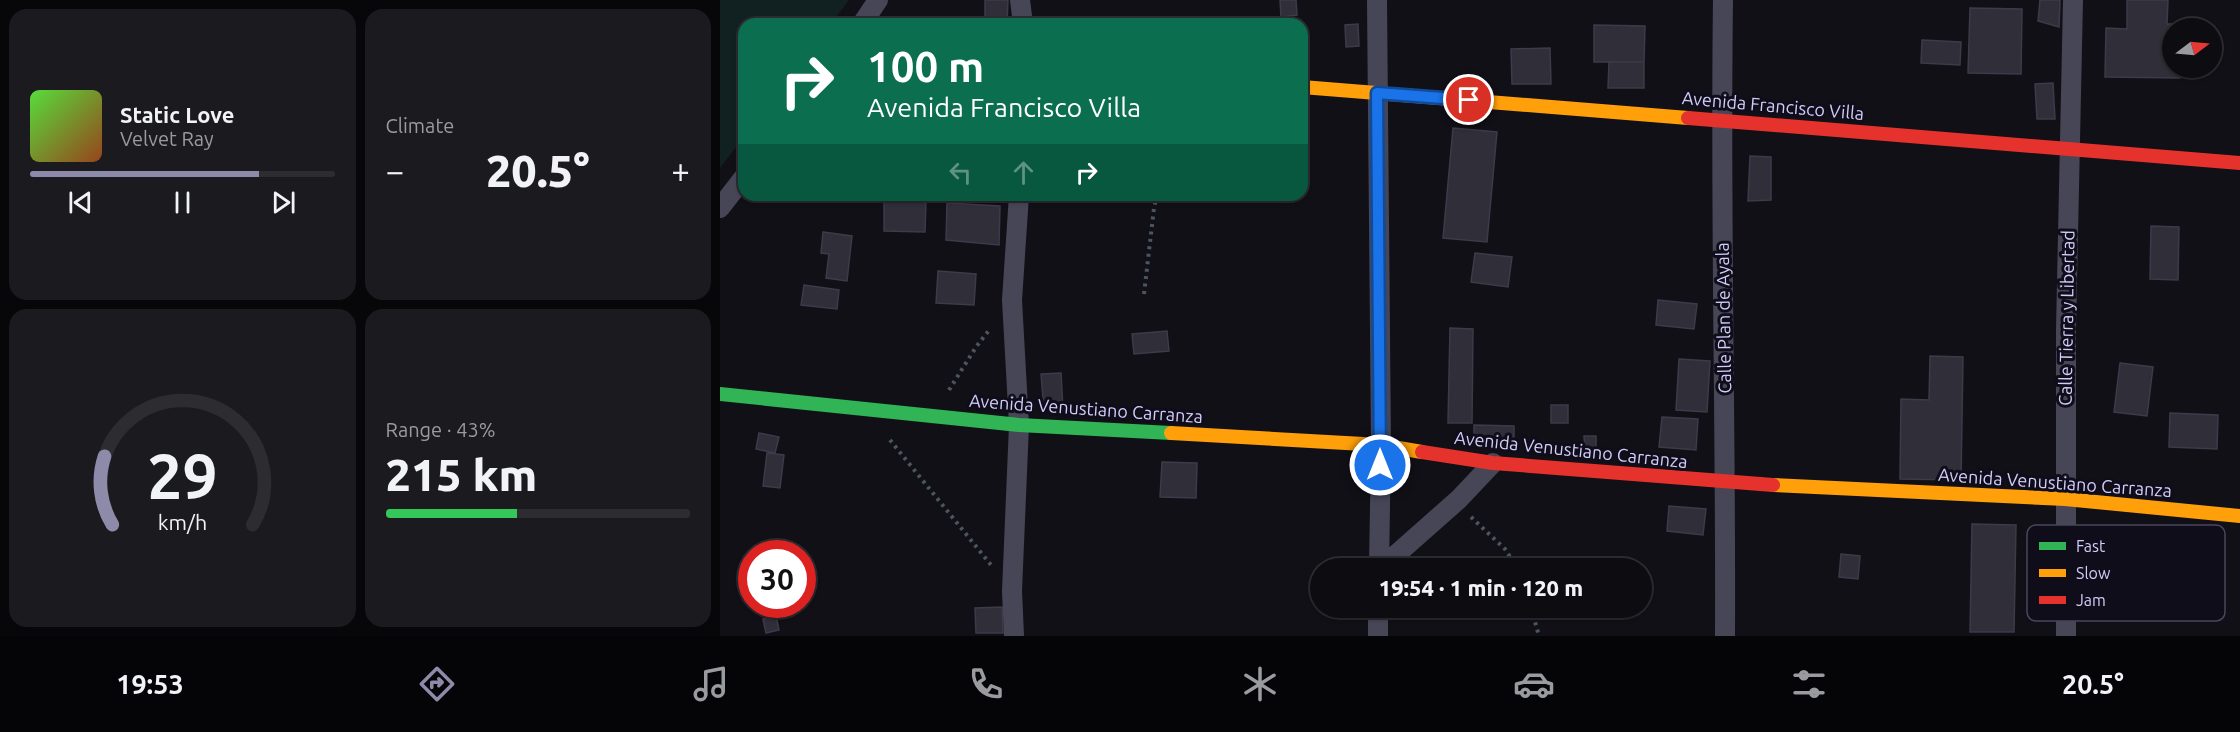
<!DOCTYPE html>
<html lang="en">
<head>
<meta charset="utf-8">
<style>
	:root { --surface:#0d0c11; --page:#1b1a1f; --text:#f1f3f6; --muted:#9a9b9f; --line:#2d2c31; --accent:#8e8aaa }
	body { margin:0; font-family:Ubuntu,sans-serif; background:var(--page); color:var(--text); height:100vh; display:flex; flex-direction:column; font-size:22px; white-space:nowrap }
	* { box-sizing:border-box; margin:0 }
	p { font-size:20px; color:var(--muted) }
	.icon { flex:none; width:33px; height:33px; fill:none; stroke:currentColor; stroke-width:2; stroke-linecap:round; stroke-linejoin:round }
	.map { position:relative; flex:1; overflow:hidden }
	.panel { display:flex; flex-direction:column; gap:9px; padding:9px; background:#070709; width:720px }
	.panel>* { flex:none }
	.top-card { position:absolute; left:18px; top:18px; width:570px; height:183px; border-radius:18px; box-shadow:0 2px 4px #0004,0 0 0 2px var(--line); background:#0b6e4f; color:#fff; overflow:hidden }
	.needle { width:39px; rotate:74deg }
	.buttons { position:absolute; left:1442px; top:18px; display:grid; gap:12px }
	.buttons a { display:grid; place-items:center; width:60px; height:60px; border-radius:50%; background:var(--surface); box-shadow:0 2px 4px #0004,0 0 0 2px var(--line); font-size:30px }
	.speed { position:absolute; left:18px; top:540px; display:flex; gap:12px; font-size:30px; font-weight:700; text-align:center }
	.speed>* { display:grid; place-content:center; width:78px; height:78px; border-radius:50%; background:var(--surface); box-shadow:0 2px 4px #0004,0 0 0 2px var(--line); line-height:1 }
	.speed .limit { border:9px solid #d22; background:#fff; color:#111 }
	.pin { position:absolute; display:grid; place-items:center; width:51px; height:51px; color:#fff; margin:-26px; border:3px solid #fff; border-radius:50%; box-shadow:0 2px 6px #0007 }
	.me { position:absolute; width:66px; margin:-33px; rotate:0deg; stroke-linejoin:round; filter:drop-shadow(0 0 4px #0008) }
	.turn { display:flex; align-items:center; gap:21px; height:126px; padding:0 30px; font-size:27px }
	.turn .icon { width:78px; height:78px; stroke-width:2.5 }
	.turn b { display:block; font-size:42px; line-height:51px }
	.lanes { display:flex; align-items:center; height:57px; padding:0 30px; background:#0003; justify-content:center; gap:30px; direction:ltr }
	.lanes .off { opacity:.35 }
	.big { font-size:45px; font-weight:800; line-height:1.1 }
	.panel .tile { flex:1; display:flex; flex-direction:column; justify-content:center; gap:9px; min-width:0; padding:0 21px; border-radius:18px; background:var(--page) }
	.panel .dial { align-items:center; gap:0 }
	.dial svg { height:156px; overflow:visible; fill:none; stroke:var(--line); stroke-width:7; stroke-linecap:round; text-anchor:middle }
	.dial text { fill:var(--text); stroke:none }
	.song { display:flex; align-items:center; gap:18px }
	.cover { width:72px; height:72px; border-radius:9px; background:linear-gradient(135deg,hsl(110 70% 55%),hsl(20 70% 35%)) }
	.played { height:6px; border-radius:3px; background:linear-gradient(90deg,var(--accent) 75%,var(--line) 75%) }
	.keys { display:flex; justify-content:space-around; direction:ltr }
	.heat { display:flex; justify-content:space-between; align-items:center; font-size:33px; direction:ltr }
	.charge { height:9px; border-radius:4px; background:linear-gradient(90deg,#34c759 43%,var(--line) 0) }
	.panel .tiles { flex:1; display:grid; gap:9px; grid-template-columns:repeat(2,1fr) }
	.trip { position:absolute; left:590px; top:558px; width:342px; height:60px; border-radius:30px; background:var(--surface); box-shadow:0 2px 4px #0004,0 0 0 2px var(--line); font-weight:800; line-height:60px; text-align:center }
	.dock { display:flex; height:96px; justify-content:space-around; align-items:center; background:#050507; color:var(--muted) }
	.dock .icon { width:42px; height:42px }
	.dock .on { color:var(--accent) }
	.dock b { font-size:27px; color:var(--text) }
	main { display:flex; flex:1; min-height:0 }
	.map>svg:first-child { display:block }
</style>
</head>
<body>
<main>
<section class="panel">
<div class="tiles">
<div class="tile">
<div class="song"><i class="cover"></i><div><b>Static Love</b><p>Velvet Ray</p></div></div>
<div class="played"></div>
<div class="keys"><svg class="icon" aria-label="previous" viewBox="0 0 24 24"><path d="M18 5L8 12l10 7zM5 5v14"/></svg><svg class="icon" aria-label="pause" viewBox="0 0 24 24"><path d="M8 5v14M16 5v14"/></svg><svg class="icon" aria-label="next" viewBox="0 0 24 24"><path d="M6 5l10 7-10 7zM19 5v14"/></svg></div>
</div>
<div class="tile"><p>Climate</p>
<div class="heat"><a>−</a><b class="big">20.5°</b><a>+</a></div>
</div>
<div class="tile dial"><svg viewBox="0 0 100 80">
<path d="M14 69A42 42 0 1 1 86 69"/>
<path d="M14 69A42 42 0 0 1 10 34" stroke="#8e8aaa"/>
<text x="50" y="56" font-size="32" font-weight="700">29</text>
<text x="50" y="72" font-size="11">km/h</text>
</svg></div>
<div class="tile"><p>Range · 43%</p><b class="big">215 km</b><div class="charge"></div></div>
</div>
</section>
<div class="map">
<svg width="1520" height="636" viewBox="0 0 1520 636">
	<rect width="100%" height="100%" fill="#111017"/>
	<path fill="#112021" d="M0 0H129L111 24H24V137L0 168Z"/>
	<path fill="#2f2e39" stroke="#3e3a4a" stroke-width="1.5" d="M265 0H288L287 24H265Z
		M560 0H576L577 15 561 17Z
		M1320 0H1340L1339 27 1318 21Z
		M1407 0H1448L1447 24H1461V28H1452V68H1460V78L1385 77 1386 28 1407 29Z
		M1250 8 1302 9 1301 74 1248 73Z
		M638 24 639 46 626 47 625 25Z
		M874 25 925 26 924 62H874Z
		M1202 40 1241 42 1240 65 1201 63Z
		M830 48 831 84H792L791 49Z
		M889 62H924V88H888Z
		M1333 83 1335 119H1317L1315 84Z
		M733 128 777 132 767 242 723 238Z
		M1030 156 1051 157V200L1028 201Z
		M136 195H155L154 202 135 200Z
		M164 199H206L205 232 164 231Z
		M227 203 280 206 279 245 226 240Z
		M1431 226 1459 227 1458 280 1430 279Z
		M103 232 132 236 127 281 106 278 109 254 101 253Z
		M755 253 792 257 788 287 751 282Z
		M218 271 256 274 254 305 216 303Z
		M84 285 119 290 117 309 81 305Z
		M938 300 977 304 974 329 936 325Z
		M730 328 753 329 752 423H728Z
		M447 331 449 351 414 354 412 334Z
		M1210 356 1243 357 1241 480 1180 479 1181 399 1209 400Z
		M959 359 990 361 987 412 956 410Z
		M1400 363 1433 367 1427 416 1394 412Z
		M341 373 343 410 324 411 321 374Z
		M831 405H848V423H831Z
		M1450 413 1498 415 1497 449 1449 447Z
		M942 417 978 419 976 450 939 447Z
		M754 425 794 426V446L754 445Z
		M39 433 59 437 55 453 36 449Z
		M864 436H876V450H865Z
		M47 453 64 455 60 488 43 486Z
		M442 462 477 463 476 498 440 497Z
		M949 506 986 509 983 535 947 531Z
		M1252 524 1296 525 1294 632H1250Z
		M1121 554 1140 556 1138 579 1119 577Z
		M282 607 283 633H256L255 608Z
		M56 616 59 630 46 633 43 619Z"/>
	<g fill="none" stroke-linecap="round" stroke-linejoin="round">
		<path stroke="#4b5660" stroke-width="4" stroke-dasharray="3 4.5" stroke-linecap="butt" d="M424 294 434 208 437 195
			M229 390 256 347 270 329
			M170 440 271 565
			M751 517 785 549 797 568
			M811 608 819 636"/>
		<path stroke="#474657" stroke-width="20" d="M300 0 303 24
			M657 0 661 445 659 568
			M1003 0C1000 212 1006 424 1005 636
			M142 24 158 0
			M0 208 24 177
			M661 568 739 499 773 463
			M294 636 292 591 299 425 292 300 299 195
			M658 636V608
			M1346 636V329L1353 0"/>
		<path stroke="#30b455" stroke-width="14" d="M0 394 299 425 451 433"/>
		<path stroke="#ff9f0a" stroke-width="14" d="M582 87 968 118
			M451 433 661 445 702 452
			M1053 485 1345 499 1520 516"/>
		<path stroke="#e5322d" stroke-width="14" d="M968 118 1520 163
			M702 452 773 463 1053 485"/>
	</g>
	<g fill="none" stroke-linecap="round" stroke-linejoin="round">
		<g stroke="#114b97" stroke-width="15">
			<path id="route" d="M660 465 657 93 749 100"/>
		</g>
		<use href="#route" stroke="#1a73e8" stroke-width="10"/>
	</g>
	<g text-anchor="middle" stroke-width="6" stroke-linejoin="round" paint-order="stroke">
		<g font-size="18" fill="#d2ccf9" stroke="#0f0d1a">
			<text transform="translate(1053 106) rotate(5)" y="6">Avenida Francisco Villa</text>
			<text transform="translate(1004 318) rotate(-91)" y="6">Calle Plan de Ayala</text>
			<text transform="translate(1347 318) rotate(-89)" y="6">Calle Tierra y Libertad</text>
			<text transform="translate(366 409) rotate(4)" y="6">Avenida Venustiano Carranza</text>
			<text transform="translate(851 450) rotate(6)" y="6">Avenida Venustiano Carranza</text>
			<text transform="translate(1335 483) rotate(4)" y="6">Avenida Venustiano Carranza</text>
		</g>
	</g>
	<rect x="1307" y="525" width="198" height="96" rx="9" fill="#0f0d1a" stroke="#4a465d" stroke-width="1.5"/>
	<rect x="1319" y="542" width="27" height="8" fill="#30b455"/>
	<rect x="1319" y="569" width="27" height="8" fill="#ff9f0a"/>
	<rect x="1319" y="596" width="27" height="8" fill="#e5322d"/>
	<g font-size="16" fill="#d2ccf9">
		<text x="1356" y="552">Fast</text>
		<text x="1356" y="579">Slow</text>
		<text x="1356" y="606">Jam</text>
	</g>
</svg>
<div class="buttons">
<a><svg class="needle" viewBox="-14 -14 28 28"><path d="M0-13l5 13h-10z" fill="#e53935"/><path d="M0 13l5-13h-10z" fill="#9a9b9f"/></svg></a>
</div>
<div class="speed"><div class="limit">30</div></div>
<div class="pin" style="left:749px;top:100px;background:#d93025"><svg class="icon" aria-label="arrive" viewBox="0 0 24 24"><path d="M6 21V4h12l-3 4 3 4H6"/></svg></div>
<svg class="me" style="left:660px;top:465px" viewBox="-20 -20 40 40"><circle r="17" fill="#1a73e8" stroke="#fff" stroke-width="3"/><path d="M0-11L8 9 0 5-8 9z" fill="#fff"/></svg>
<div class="trip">19:54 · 1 min · 120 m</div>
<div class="top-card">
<div class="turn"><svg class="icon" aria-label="right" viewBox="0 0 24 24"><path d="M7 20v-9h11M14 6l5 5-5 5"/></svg><div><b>100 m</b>Avenida Francisco Villa</div></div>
<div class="lanes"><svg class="icon off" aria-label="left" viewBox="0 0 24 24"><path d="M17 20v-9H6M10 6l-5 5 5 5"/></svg><svg class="icon off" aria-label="ahead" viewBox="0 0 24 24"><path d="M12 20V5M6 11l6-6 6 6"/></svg><svg class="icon" aria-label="right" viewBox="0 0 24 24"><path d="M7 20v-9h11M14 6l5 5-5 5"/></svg></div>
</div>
</div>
</main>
<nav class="dock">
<b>19:53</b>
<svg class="icon on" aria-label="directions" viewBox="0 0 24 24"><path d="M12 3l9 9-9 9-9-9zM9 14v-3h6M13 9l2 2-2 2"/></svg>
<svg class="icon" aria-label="music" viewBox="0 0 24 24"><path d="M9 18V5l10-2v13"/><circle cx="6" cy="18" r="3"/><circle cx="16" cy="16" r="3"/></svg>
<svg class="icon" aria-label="phone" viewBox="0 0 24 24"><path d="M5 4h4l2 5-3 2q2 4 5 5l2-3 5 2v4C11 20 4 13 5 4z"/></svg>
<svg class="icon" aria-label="climate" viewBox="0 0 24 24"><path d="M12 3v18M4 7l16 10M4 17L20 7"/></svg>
<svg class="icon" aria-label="car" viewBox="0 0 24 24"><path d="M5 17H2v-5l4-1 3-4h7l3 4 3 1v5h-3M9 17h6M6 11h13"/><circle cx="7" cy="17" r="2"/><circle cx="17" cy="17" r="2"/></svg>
<svg class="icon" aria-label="filters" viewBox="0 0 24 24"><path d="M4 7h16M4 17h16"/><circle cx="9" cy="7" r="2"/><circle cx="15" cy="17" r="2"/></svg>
<b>20.5°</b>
</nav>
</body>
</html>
